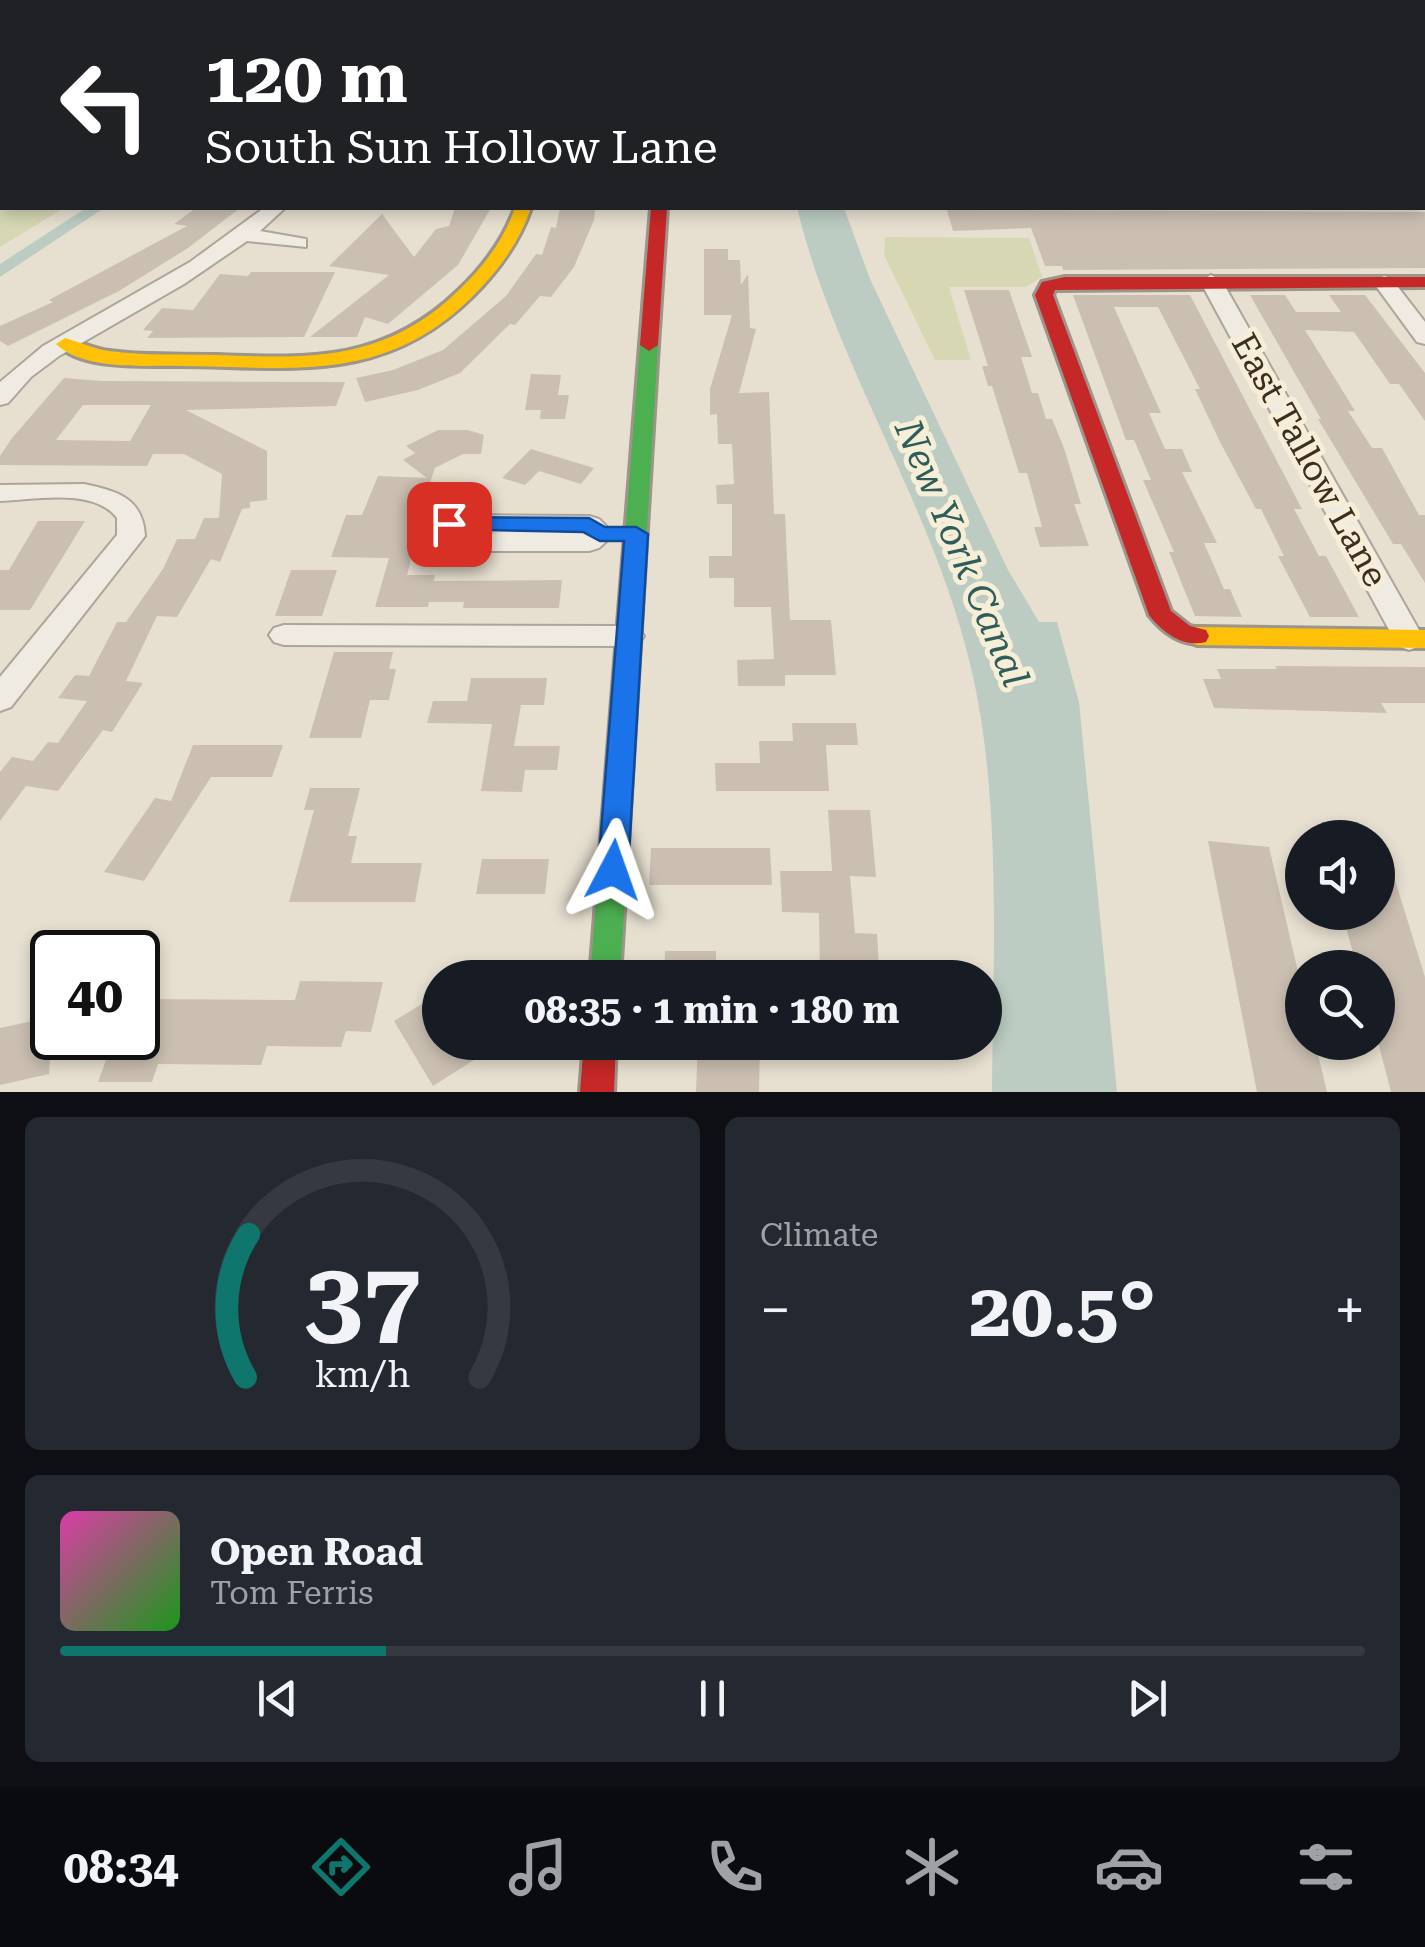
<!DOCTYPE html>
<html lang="en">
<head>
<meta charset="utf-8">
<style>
	:root { --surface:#171b24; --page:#242831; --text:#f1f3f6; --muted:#9ea1a6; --line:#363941; --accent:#0f766e }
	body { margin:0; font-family:"Roboto Serif",serif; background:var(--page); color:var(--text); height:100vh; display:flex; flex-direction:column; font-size:38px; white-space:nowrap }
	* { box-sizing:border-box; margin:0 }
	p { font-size:32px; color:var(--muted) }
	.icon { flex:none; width:55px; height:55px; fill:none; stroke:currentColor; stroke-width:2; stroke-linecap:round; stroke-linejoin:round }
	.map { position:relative; height:1092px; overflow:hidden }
	.side { display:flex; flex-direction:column; gap:25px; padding:25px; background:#0d0f14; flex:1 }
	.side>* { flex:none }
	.banner { position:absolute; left:0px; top:0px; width:1425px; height:210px; box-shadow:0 5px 15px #0003; background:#202124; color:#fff; overflow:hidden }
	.fabs { position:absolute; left:1285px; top:820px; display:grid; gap:20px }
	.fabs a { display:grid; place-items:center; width:110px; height:110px; border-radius:50%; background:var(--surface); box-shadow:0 5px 15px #0003; font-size:50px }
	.speed { position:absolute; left:30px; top:930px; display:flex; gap:20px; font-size:50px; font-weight:700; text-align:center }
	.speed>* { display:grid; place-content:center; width:130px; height:130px; border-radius:50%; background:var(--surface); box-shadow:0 5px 15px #0003; line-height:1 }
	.speed .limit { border:5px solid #111; border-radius:15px; background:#fff; color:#111 }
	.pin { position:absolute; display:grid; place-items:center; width:85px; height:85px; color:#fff; margin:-42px; border-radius:20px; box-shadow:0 5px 15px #0006 }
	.me { position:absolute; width:110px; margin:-55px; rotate:4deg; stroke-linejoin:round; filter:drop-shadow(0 0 8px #0008) }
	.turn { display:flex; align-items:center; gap:35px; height:210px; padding:0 40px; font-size:45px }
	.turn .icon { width:130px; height:130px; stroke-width:2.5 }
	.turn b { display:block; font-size:70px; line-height:85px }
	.big { font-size:75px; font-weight:700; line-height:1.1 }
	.side .tile { flex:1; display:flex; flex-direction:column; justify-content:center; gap:15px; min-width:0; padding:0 35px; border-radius:15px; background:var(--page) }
	.side .dial { align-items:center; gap:0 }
	.dial svg { height:260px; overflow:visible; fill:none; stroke:var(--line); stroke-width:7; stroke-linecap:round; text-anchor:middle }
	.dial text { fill:var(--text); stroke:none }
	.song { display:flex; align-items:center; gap:30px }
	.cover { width:120px; height:120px; border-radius:15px; background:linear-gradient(135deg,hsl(320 70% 55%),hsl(120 70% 35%)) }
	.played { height:10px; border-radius:5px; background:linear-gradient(90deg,var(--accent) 25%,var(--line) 25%) }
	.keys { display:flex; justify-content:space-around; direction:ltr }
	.heat { display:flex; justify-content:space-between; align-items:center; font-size:55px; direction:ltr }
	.side .tiles { flex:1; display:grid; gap:25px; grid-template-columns:1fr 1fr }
	.tile:last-child { grid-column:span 2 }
	.trip { position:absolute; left:422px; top:960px; width:580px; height:100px; border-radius:50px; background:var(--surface); box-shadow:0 5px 15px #0003; font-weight:700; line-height:100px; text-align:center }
	.tabs { display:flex; height:160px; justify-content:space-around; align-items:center; background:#090b0e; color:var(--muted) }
	.tabs .icon { width:70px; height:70px }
	.tabs .active { color:var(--accent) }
	.tabs b { font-size:45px; color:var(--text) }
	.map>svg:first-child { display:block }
</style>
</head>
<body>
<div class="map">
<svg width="1425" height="1092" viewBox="0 0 1425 1092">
	<rect width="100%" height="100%" fill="#e7e0d1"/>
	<path fill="#d6d7b3" d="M0 6 2 208H64L0 247Z
		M885 237 1029 238 1042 277 1026 287H949L971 360H935L884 255Z"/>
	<path fill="#bcccc2" d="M797 208H844L870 279 1008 570 1039 622H1057L1079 702 1117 1092H992C993 959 1002 798 971 668 934 508 836 367 797 208Z"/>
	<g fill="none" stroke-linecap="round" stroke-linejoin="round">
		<path fill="#bcccc2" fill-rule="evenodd" d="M86 208H104L0 277V264Z"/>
	</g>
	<path fill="#cbbfb2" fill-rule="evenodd" d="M196 208H240L188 248 119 291 8 346 0 341V326L53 302 49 300 187 226 174 224Z
		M455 208H491L458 265 388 324 365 317 357 337H310L389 275 329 266 382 214 414 257 436 229 449 226Z
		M560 208H595L594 220 574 267 551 297 540 296 515 325 510 324 460 373 418 390 365 402 356 378 393 370 443 350 506 296 536 254 542 255 551 227 556 228Z
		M947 210 1425 212V268L1063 270 1062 266H1045L1031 228 953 231Z
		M704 249H728V260H740L741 285 748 274 750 328 756 329 739 393 769 392 774 514H785L790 620H831L836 675H785V686H738L737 660 774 659 771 607H734V578H709V556H732V504H717L716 485 734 484 732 444H718L717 414 710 415V389L732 315H704Z
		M251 272H335L304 337 147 338 153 331 143 330 162 308 193 310 220 274 248 276Z
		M964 290H1009L1032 357H1021L1032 393H1038L1046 419H1052L1064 448 1081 504H1074L1089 546 1040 547 1034 527H1042L1027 473H1019L992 386H988L982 366H988Z
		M1073 295H1190L1302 509H1294L1319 556H1326L1359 617H1310L1278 556H1284L1261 509H1256L1220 442 1195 389H1200L1158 307H1114L1161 413H1149L1165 449H1182L1192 472H1182L1217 543H1204L1224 589H1230L1242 617 1195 616 1169 552H1174L1143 480H1151L1134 440H1126Z
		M1250 295H1285L1296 312H1341L1329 295H1365L1425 373V421L1399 384H1390L1354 332 1305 330 1355 411H1348L1372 448H1382L1419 515H1425V583L1401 544H1393L1318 419H1321Z
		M531 374 561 375 558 395H569L565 419H540L541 410H525Z
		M64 378 101 381 345 382 336 406 186 410 267 451V500L250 502V508L242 509 220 562 211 559 177 617 157 616 126 681 143 683 112 732 103 730 58 791 26 786 0 821V772L12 757 33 761 48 742 58 743 87 701 58 698 75 675 89 676 117 622H126L163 569 177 539H195L204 518H219L222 474 184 454H153L147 466 0 465V456L12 438ZM83 405H151L130 441 56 440Z
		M438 430H468L484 435 481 454H463L435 468 410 540H416L407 575H435L434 581 562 580 559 608H463L464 602H429L428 607H375L389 558 331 557 346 515H362L378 476 427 478 403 460 415 453 406 446Z
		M531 449 594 468 581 484 539 471 525 485 502 478Z
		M38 521H85L30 610H0V570H9Z
		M291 570H337L322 616H275Z
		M334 652H393L389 669H396L389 700H370L361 738H309Z
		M1275 666 1425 667V703H1381L1387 713 1214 708 1203 679H1221L1217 669H1277Z
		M471 678H547L544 705H521L514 746H560L557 770H525L522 792 481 791 492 724 427 723 433 701H467Z
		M792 723H856L858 745H826L829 791H716L715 763H760L759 741H793Z
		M193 745H283L272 777H211L144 881 104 872 155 798 171 801Z
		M310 788H360L348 836H357L351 863H422L415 902H289L314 810H304Z
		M828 810H870L876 877 850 876 855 933 877 934 879 968 863 967V978H820L819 913 782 912 780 871H832Z
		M1382 838 1425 977V1092H1391L1378 1042V968H1357L1342 912H1378V839Z
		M1208 841 1269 847 1302 989V1042H1315L1327 1092H1257Z
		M651 848H770L772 885H649Z
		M482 859H549L545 894H476Z
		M665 951H716V978H664Z
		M300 981 383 982 371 1032 346 1031 341 1047 267 1046 261 1065 158 1064 152 1082H98L114 1038H138V999L295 1000Z
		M440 993V1042H502L433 1086 394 1021Z
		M52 1017 49 1074 0 1085V1028Z
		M698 1042H760L759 1092H696Z"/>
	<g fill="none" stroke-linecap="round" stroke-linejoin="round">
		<g stroke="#ada599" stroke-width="4">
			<path id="street" d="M1422 51H1425V61H1422Z
				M1422 139H1425V151H1422Z
				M1422 191H1425V203H1422Z
				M264 208H285L260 231 306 239V247L247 241 184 284 59 356 31 377 8 403 0 405V382L43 346 190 262Z
				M1211 275 1222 281 1424 639 1420 646 1409 650 1398 646 1394 639 1200 281Z
				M1384 276 1391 278 1425 322V344L1417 342 1373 282Z
				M84 484C117 491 143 498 145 536L11 707 0 711V677L117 535V518C94 487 33 500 0 501V485Z
				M449 515 589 516 599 519 614 534 599 548 589 551H445L435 548 431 542 435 536 499 533 439 530 436 524 439 518Z
				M284 625 629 626 639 629 644 636 639 643 629 646 284 645 274 642 269 635 274 628Z"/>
		</g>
		<g stroke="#9c958a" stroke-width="6">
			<path id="fast" d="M1377 0H1391L1392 2H1379Z
				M1422 31 1425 32V41L1422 40Z
				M649 339 658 345 620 978H590L640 345Z"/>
		</g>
		<g stroke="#9c958a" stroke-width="6">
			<path id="slow" d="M515 208H531C519 243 499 270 473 296 385 384 294 367 181 366 144 365 84 371 56 344L65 338C80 342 94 349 109 351 145 356 181 354 217 355 313 359 386 361 459 290 484 266 503 241 515 208Z
				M1197 627 1425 630V648L1197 645 1188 642 1185 636 1188 630Z"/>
		</g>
		<g stroke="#9c958a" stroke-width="6">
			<path id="jam" d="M667 0H679V2H667Z
				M651 208H667L658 345 649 351 640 345Z
				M1065 277H1425V287L1055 290 1053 295 1171 611 1190 626 1206 630 1209 636 1206 642C1183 648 1162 632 1149 615L1035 295 1042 282Z
				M584 1042H616L614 1092H580Z"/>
		</g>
		<use href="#street" fill="#efebe3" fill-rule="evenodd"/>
		<use href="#fast" fill="#4caf50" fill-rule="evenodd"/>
		<use href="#slow" fill="#ffc107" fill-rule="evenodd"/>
		<use href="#jam" fill="#c62828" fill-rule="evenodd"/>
	</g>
	<path fill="#1a73e8" stroke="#114b97" stroke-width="2.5" d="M449 517 589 518 605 527H636L648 534 628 870 623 878 613 882 603 878 598 870 624 541H600L583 532 441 529 438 524 441 519Z"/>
	<g text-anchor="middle" stroke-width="10" stroke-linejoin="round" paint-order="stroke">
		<g font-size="35" fill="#3d2e20" stroke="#f7eed8">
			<text transform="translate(1310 460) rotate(61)" y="12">East Tallow Lane</text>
		</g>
		<g font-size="38" font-style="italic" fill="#2f5d5a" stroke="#f7eed8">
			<text transform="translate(962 553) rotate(67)" y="13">New York Canal</text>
		</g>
	</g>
</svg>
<div class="fabs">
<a><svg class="icon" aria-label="sound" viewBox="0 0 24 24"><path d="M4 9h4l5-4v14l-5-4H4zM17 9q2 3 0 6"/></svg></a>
<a><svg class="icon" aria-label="search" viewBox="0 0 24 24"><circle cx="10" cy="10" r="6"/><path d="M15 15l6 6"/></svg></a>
</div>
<div class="speed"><div class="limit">40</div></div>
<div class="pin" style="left:449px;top:524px;background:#d93025"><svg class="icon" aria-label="arrive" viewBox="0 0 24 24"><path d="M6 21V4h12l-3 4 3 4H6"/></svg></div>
<svg class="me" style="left:613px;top:870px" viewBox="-20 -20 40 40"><path d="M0-17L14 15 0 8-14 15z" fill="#1a73e8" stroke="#fff" stroke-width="4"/></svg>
<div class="trip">08:35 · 1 min · 180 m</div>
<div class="banner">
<div class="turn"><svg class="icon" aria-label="left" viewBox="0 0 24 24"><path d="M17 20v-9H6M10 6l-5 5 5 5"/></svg><div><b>120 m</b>South Sun Hollow Lane</div></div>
</div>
</div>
<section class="side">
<div class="tiles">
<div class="tile dial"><svg viewBox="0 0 100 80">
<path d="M14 69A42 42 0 1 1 86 69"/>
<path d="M14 69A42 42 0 0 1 15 25" stroke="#0f766e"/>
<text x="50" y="56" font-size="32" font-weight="700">37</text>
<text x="50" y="72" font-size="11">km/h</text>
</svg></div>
<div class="tile"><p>Climate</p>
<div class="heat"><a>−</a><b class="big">20.5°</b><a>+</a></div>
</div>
<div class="tile">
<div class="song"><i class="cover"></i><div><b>Open Road</b><p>Tom Ferris</p></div></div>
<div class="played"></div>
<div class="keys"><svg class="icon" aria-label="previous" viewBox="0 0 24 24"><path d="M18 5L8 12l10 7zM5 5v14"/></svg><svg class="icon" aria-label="pause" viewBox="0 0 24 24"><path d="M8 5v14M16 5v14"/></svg><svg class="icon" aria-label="next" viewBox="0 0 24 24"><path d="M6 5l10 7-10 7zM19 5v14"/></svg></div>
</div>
</div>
</section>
<nav class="tabs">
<b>08:34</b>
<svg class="icon active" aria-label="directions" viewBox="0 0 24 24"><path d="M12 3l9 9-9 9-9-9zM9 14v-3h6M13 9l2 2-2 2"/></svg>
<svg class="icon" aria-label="music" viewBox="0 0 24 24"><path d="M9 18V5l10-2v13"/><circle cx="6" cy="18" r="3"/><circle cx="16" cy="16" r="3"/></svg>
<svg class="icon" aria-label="phone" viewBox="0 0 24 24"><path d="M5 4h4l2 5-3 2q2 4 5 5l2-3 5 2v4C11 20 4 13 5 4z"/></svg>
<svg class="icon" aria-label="climate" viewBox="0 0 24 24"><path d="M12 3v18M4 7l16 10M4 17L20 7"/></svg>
<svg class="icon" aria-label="car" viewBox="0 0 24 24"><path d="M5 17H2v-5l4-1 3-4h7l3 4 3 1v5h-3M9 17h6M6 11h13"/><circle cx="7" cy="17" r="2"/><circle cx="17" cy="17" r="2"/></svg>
<svg class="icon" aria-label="filters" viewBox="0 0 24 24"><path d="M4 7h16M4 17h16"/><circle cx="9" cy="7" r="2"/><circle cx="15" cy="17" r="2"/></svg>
</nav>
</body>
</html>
